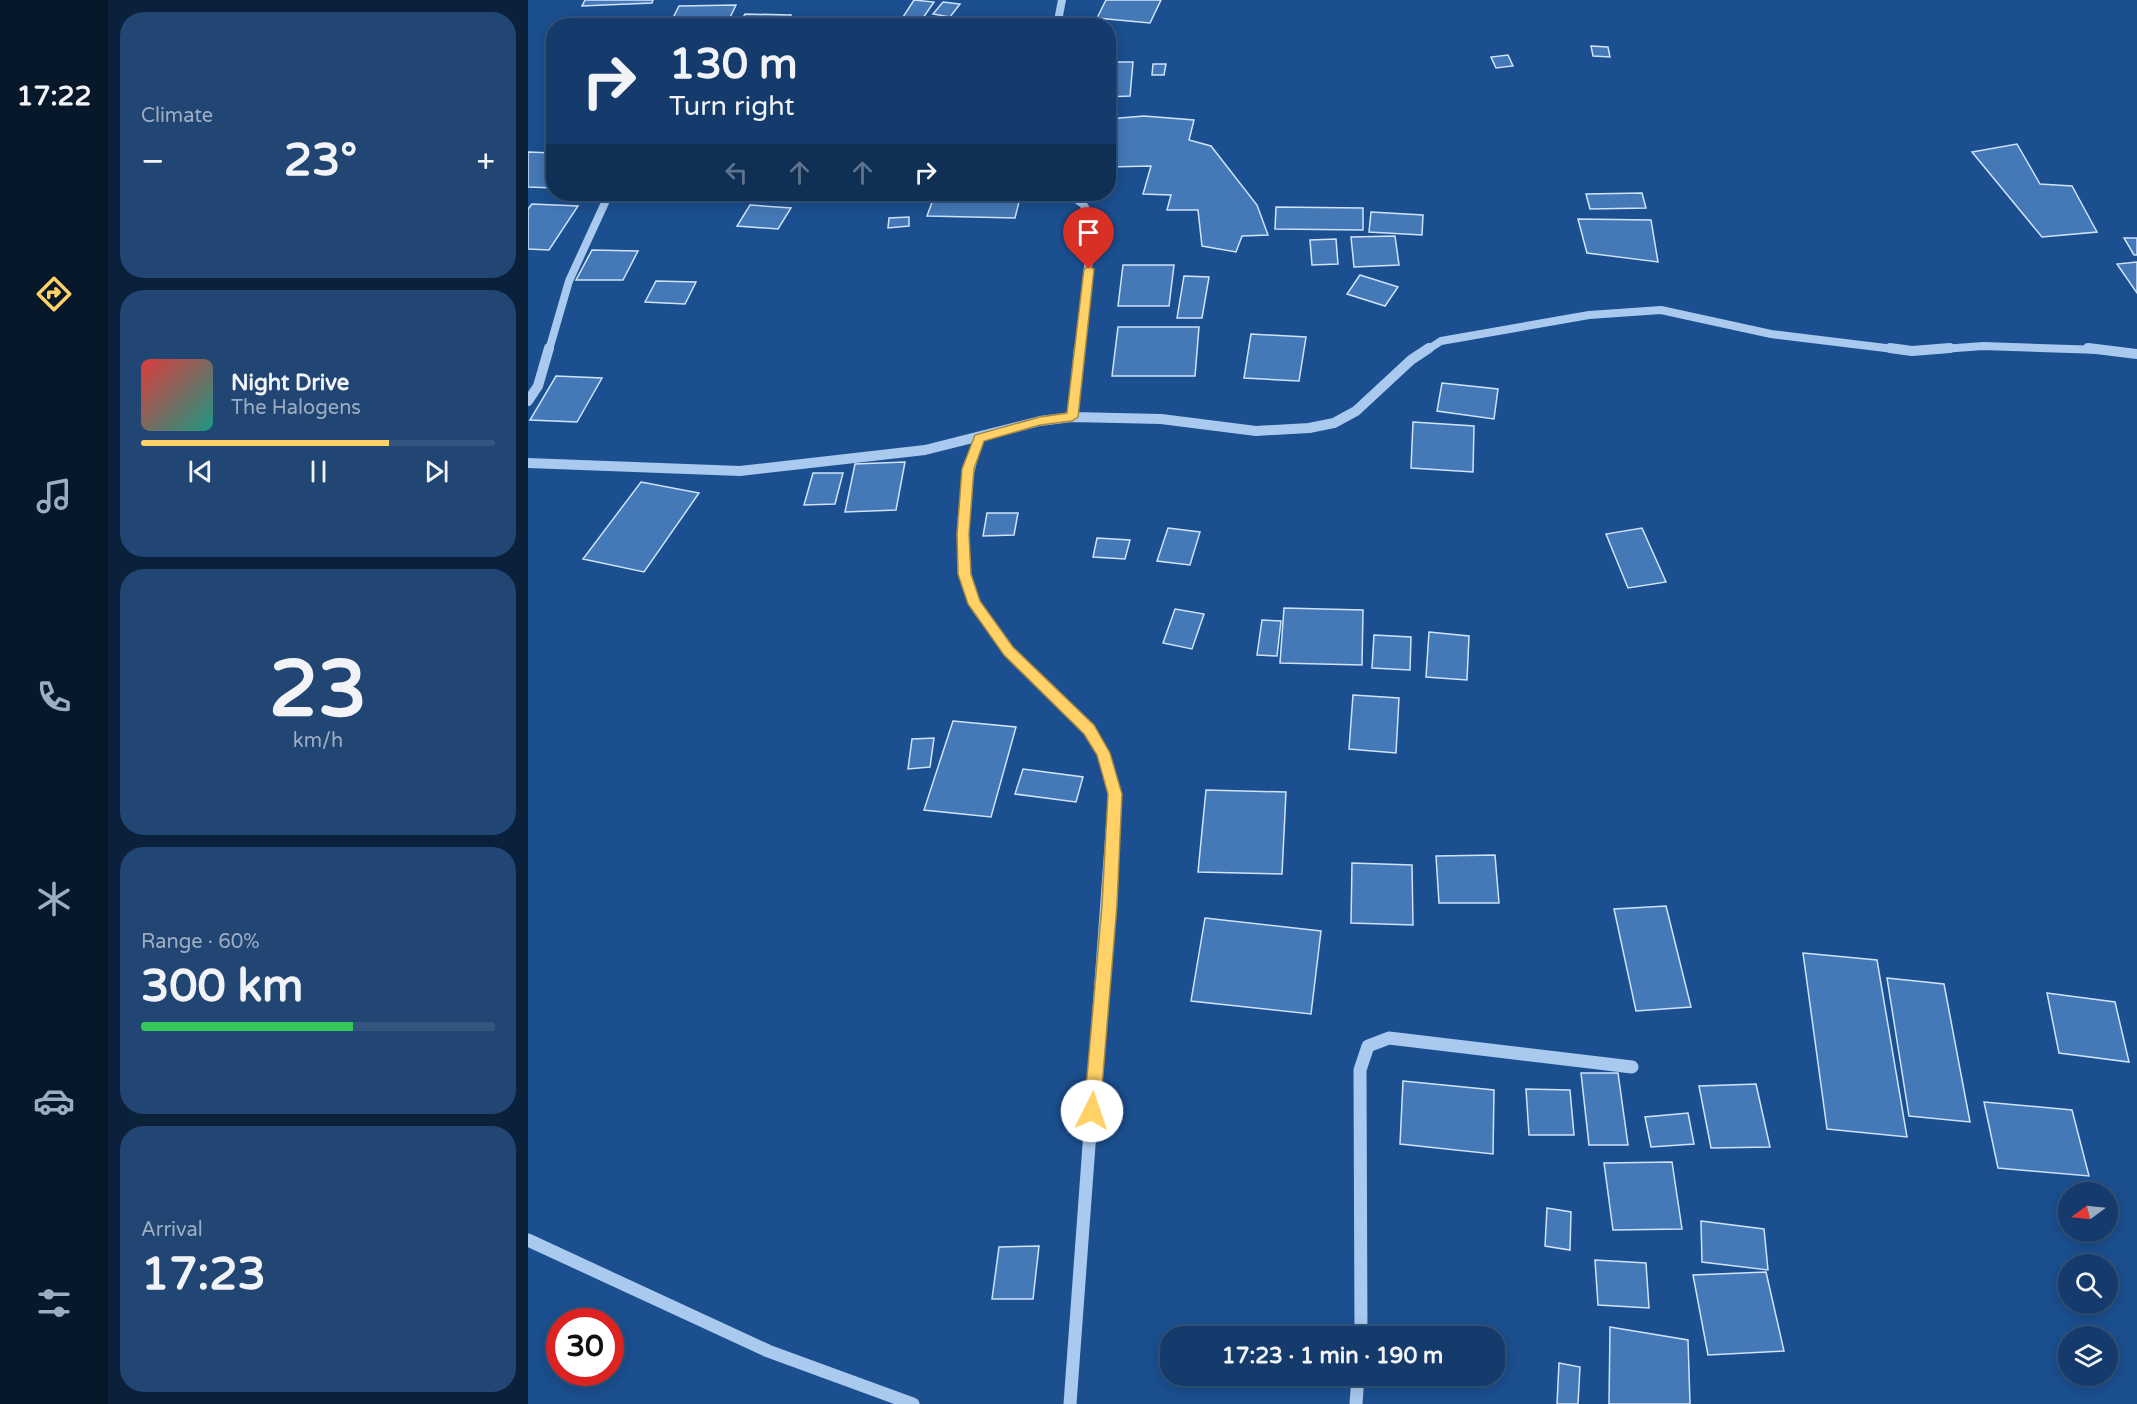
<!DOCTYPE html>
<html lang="en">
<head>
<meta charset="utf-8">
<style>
	:root { --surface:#143b6b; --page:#214673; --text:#f1f3f6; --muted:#9dadc1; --line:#33557e; --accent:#ffd166 }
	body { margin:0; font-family:"Varela Round",sans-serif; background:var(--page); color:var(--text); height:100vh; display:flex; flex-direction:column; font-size:22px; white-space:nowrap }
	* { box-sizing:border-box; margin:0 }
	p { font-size:20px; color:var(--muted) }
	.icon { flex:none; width:33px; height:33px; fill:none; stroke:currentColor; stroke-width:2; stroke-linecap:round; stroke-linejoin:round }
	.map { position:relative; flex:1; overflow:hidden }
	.side { display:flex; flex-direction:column; gap:12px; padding:12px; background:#0b203b; width:420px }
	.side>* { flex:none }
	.top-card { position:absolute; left:18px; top:18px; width:570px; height:183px; border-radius:24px; box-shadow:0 3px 15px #0003,0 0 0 2px var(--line); background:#143b6b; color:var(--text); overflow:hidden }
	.needle { width:39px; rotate:255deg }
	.controls { position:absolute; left:1530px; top:1182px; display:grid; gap:12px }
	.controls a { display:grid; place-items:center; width:60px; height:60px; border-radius:50%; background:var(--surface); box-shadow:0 3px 15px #0003,0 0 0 2px var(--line); font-size:30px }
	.speed { position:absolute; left:18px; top:1308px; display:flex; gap:12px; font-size:30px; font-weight:700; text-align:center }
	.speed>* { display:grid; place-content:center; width:78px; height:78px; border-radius:50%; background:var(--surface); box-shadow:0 3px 15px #0003,0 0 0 2px var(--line); line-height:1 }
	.speed .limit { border:9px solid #d22; background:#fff; color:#111 }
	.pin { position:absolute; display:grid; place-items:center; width:51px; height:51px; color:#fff; margin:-62px -26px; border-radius:50% 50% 50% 0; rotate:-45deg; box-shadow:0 0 6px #0007 }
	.pin .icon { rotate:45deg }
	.me { position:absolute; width:66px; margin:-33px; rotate:4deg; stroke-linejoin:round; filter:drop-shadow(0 0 4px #0008) }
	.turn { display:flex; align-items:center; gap:21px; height:126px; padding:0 24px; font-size:27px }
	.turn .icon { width:78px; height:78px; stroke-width:2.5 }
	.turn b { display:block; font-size:42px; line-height:51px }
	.lanes { display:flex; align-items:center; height:57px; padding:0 24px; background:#0003; justify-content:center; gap:30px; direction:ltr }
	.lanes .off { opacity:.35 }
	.big { font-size:45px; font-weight:800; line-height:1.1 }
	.side .widget { flex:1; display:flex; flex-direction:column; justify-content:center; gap:9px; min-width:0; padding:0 21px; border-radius:24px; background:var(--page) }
	.side .dial { align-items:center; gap:0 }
	.dial b { font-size:78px; line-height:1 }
	.song { display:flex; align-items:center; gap:18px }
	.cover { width:72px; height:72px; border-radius:9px; background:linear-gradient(135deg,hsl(0 70% 55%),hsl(170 70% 35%)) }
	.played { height:6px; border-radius:3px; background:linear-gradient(90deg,var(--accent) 70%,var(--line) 70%) }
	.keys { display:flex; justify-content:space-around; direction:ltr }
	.heat { display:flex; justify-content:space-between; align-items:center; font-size:33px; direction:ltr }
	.charge { height:9px; border-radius:4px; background:linear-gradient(90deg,#34c759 60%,var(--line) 0) }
	.trip { position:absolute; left:632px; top:1326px; width:345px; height:60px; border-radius:24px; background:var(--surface); box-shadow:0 3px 15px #0003,0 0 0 2px var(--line); font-weight:800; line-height:60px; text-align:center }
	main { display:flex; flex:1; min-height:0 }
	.tab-bar { display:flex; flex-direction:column; width:108px; justify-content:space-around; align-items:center; background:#08182b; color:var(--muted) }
	.tab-bar .icon { width:42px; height:42px }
	.tab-bar .current { color:var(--accent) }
	.tab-bar b { font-size:27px; color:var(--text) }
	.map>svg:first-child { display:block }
</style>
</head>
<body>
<main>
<nav class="tab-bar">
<b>17:22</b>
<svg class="icon current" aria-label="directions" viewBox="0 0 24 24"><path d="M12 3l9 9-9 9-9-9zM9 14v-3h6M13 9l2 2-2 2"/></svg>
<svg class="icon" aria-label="music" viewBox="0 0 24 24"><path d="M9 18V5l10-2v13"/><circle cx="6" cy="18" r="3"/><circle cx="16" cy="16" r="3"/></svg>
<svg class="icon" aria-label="phone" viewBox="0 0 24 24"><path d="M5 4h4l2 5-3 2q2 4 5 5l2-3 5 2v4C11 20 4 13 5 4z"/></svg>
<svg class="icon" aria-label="climate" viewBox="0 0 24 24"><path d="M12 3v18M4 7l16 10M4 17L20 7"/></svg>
<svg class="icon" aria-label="car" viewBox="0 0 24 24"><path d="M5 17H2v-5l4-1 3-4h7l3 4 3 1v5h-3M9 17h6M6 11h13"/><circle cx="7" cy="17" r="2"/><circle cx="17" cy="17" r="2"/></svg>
<svg class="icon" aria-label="filters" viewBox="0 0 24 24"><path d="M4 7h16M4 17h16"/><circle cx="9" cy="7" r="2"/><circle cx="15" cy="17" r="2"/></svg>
</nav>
<section class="side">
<div class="widget"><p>Climate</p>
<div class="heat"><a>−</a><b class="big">23°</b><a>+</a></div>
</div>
<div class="widget">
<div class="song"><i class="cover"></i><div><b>Night Drive</b><p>The Halogens</p></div></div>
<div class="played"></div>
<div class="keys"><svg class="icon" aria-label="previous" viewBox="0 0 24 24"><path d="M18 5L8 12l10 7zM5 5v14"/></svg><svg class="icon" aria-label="pause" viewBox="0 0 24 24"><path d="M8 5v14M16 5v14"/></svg><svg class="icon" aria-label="next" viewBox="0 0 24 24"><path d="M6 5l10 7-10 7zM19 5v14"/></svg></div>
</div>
<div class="widget dial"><b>23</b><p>km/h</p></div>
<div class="widget"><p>Range · 60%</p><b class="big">300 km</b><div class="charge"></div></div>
<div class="widget"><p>Arrival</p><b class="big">17:23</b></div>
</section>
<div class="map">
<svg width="1609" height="1404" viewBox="0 0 1609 1404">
	<rect width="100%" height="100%" fill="#1b4f8f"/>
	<path fill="#4478b7" stroke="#cfe3fa" stroke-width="1.5" d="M57 0H125L124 3 54 6Z
		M386 0 406 2 395 18 375 17Z
		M578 0H633L622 23 569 18Z
		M415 2 432 4 422 17 405 14Z
		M208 5 198 26H141L151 6Z
		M217 14 263 15 258 26H210Z
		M1063 46 1080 47 1082 57 1065 56Z
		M980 55 985 66 968 68 963 57Z
		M580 62H605L602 96 580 97Z
		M625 64H638L636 75H624Z
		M616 116 666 120 661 140 683 146 729 205 740 235 714 236 708 252 674 246 670 210H639L643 195 615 194 623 166 580 167V119Z
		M1489 144 1512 184 1544 186 1569 232 1514 237 1444 152Z
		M0 152 26 153V188L0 187Z
		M1114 193 1118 208 1062 209 1058 194Z
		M121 194H159L157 197Z
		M407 194H493L487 218 399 216Z
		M4 204 50 206 21 250 0 249V209Z
		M222 205 263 208 250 229 209 226Z
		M748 207 835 208V230L747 229Z
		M843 212 895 215 894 235 841 232Z
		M381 217V226L360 228 361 218Z
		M1050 219 1123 220 1130 262 1059 253Z
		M867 236 871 265 826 267 823 237Z
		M1596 238H1609V255H1606Z
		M808 239 810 264 784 265 782 240Z
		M64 250 110 251 95 280H48Z
		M1609 262V293L1589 264Z
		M595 265H646L641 306H590Z
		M832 275 870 287 857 306 819 294Z
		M656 276 681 277 674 318H649Z
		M128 281 168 282 157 304 117 302Z
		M590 327H671L667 376H584Z
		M723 334 778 337 771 381 716 378Z
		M28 376 74 378 49 422 2 420Z
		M914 383 970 389 966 419 909 411Z
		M885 422 946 426 945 472 883 468Z
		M377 462 368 510 317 512 327 464Z
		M285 473H315L307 504 276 505Z
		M113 482 171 493 116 572 55 559Z
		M459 513H490L486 535 455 536Z
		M640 528 672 532 662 565 629 561Z
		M1114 528 1138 582 1100 588 1078 534Z
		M569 538 602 540 597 559 565 557Z
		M756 608 835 610 834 665 752 663Z
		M647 609 676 614 664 649 635 643Z
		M734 620 753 621 749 656 729 655Z
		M901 632 941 636 939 680 898 677Z
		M846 635 883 637 882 670 844 668Z
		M825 695 871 698 868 753 821 749Z
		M425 721 488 727 463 817 396 810Z
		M406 738 402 767 380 769 384 739Z
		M495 769 555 777 548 802 487 794Z
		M678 790 758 792 754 874 670 872Z
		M967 855 971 903H911L908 856Z
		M824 863 884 865 885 925 823 923Z
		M1138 906 1163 1007 1108 1011 1086 909Z
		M677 918 793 931 783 1014 663 1001Z
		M1275 953 1349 960 1379 1137 1299 1129Z
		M1359 978 1416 984 1442 1122 1381 1116Z
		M1519 993 1587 1002 1601 1062 1531 1053Z
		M1053 1073H1090L1100 1145H1061Z
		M875 1081 966 1090 965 1154 872 1144Z
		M1228 1084 1242 1147 1183 1148 1171 1086Z
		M998 1089 1042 1090 1046 1135H1001Z
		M1456 1102 1544 1110 1561 1176 1470 1168Z
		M1160 1113 1166 1144 1123 1147 1117 1117Z
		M1144 1162 1154 1229 1085 1230 1076 1163Z
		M1019 1208 1043 1212 1042 1250 1017 1246Z
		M1173 1221 1236 1229 1240 1270 1174 1262Z
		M511 1246 505 1299H464L471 1247Z
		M1067 1260 1118 1263 1121 1308 1070 1305Z
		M1238 1272 1256 1351 1180 1355 1165 1275Z
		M1082 1327 1160 1340 1162 1404H1081Z
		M1031 1363 1052 1367 1050 1404H1029Z"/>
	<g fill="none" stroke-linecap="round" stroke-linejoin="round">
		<path stroke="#a9c9ee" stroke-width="8" d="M529 26 534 0
			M541 194 555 204 565 221 551 350
			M21 350 41 281 81 194
			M899 350 913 341 1061 315 1133 310 1243 334 1374 350
			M1401 350 1455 346 1573 350"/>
		<path stroke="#a9c9ee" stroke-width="10" d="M1362 348 1384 351 1422 348
			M1560 348 1609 354
			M0 401 10 386 21 348
			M544 417 551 348
			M451 438C435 483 425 558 446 603 449 611 456 618 461 625 467 634 473 643 480 651 522 699 590 734 586 807
			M0 463 212 471 397 450 512 421 544 417 633 419 728 431 781 428 806 423 828 411 883 360 901 348"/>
		<path stroke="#a9c9ee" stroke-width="13" d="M0 1240 240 1351 385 1404
			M833 1336 832 1070 840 1046 861 1038 1104 1067
			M542 1404 586 805
			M828 1404 830 1376"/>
	</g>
	<path fill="#ffd166" stroke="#a68842" stroke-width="1.5" d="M561 266 566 269 550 417 544 421 512 425 456 441 446 469 441 534 443 574 452 601 485 647 566 725 582 753 594 794 589 905 572 1111 570 1117 564 1119 558 1117 556 1111 574 905 580 794 569 755 556 734 476 655 440 604 430 574 429 534 434 469 447 435 512 417 539 413 556 269Z"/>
</svg>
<div class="controls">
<a><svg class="needle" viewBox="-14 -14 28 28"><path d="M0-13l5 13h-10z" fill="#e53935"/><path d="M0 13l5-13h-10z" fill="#9dadc1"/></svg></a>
<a><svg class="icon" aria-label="search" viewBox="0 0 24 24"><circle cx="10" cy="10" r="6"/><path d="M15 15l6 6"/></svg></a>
<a><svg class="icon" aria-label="layers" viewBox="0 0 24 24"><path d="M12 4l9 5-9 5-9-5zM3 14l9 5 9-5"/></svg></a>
</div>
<div class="speed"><div class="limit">30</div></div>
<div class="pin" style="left:561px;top:269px;background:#d93025"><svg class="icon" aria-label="arrive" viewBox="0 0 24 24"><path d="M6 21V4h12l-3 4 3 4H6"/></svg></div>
<svg class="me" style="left:564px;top:1111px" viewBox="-20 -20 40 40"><circle r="19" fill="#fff"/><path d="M0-13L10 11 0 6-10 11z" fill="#ffd166"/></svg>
<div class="trip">17:23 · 1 min · 190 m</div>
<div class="top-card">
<div class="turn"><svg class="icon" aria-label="right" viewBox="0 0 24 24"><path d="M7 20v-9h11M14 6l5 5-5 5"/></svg><div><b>130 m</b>Turn right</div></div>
<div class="lanes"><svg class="icon off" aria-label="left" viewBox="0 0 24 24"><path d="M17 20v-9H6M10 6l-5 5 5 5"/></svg><svg class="icon off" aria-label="ahead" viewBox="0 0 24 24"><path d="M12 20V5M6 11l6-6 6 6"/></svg><svg class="icon off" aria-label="ahead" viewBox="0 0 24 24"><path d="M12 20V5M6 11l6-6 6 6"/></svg><svg class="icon" aria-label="right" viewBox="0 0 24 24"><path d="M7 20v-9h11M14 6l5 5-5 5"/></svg></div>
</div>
</div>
</main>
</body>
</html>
